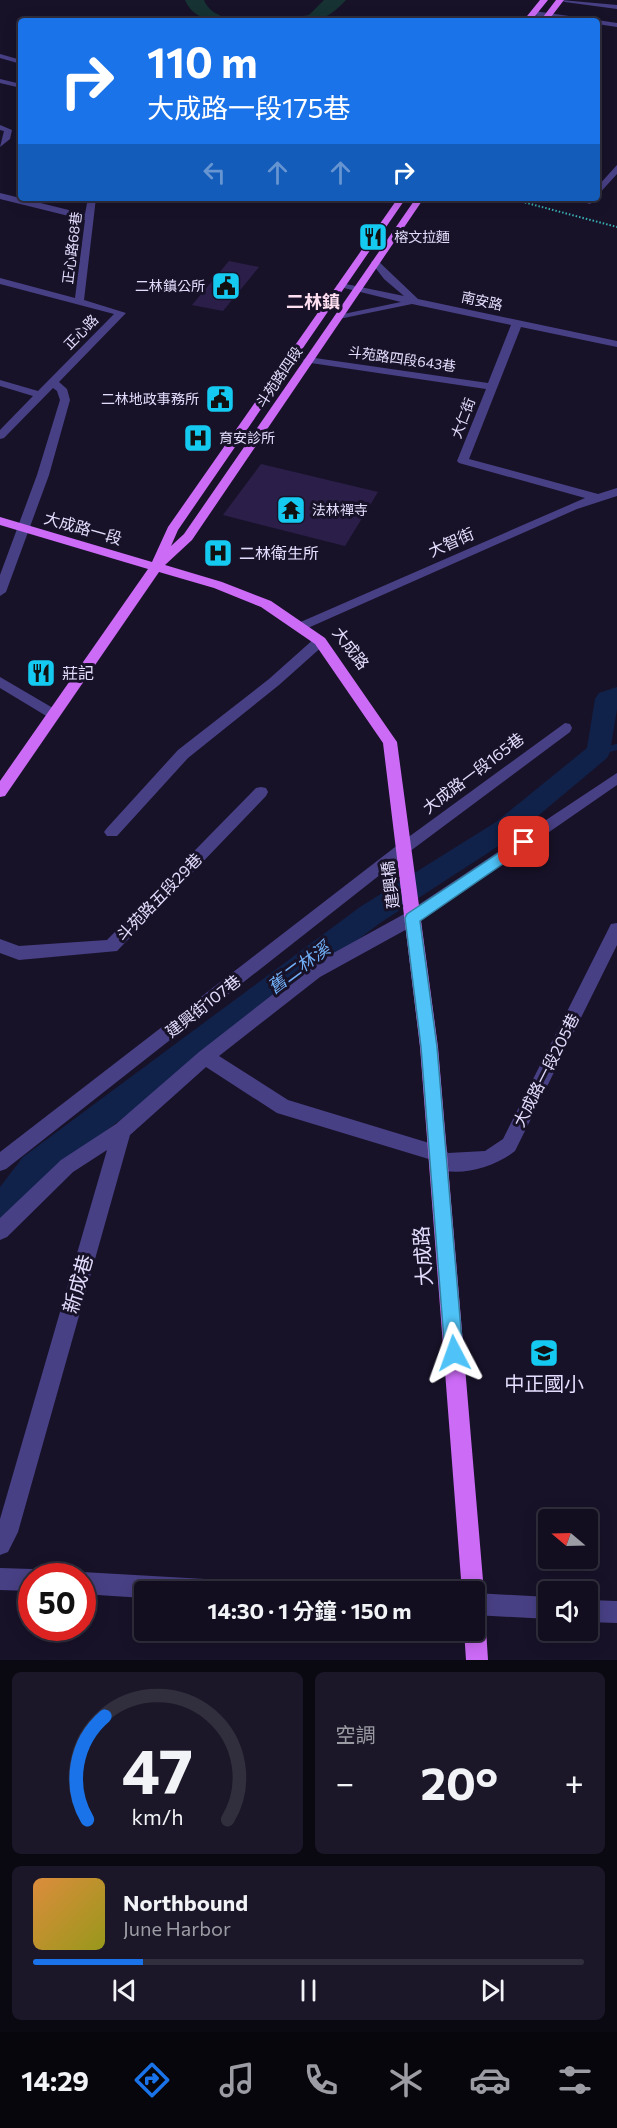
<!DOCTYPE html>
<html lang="zh-TW">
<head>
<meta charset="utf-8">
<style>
	:root { --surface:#120e1f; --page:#1b1728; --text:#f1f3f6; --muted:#9c9ca4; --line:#312e3d; --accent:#1a73e8 }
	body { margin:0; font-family:Commissioner,"Noto Sans TC",sans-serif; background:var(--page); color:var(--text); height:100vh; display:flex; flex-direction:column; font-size:22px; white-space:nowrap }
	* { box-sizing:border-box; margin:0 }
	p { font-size:20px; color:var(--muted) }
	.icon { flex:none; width:33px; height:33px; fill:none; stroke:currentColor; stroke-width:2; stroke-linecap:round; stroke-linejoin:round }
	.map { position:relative; height:1660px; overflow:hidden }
	.side { display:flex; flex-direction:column; gap:12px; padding:12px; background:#0a0811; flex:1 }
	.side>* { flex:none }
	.banner { position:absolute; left:18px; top:18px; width:582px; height:183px; border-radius:6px; box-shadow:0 3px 15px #0003,0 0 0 2px var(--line); background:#1a73e8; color:#fff; overflow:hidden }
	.needle { width:39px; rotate:289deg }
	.controls { position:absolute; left:538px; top:1509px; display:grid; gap:12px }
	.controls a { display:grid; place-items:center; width:60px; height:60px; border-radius:6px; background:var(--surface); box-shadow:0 3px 15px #0003,0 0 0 2px var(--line); font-size:30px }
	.speed { position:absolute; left:18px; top:1563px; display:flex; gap:12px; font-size:30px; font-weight:700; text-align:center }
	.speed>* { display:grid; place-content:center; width:78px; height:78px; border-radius:50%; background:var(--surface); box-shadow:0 3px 15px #0003,0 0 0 2px var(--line); line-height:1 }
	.speed .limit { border:9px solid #d22; background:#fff; color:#111 }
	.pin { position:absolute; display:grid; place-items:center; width:51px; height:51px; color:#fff; margin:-26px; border-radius:12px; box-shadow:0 3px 9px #0006 }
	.me { position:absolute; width:66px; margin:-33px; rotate:356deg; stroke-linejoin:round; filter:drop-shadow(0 0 4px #0008) }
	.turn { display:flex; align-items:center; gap:21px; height:126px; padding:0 30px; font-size:27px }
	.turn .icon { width:78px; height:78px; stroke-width:2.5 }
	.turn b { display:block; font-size:42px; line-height:51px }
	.lanes { display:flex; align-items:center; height:57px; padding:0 30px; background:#0003; justify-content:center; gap:30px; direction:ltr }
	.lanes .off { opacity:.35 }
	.big { font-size:45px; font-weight:700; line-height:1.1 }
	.side .widget { flex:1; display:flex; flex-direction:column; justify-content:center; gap:9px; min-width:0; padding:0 21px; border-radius:9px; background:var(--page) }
	.side .dial { align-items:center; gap:0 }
	.dial svg { height:156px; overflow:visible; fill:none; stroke:var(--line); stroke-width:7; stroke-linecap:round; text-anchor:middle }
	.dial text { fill:var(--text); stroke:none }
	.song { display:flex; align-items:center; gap:18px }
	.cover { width:72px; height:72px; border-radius:9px; background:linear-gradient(135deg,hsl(30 70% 55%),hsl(60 70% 35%)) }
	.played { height:6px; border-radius:3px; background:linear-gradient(90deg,var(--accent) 20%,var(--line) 20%) }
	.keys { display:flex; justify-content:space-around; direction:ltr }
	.heat { display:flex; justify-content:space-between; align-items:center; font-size:33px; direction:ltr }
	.side .tiles { flex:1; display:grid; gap:12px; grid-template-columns:1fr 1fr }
	.widget:last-child { grid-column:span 2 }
	.trip { position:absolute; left:134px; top:1581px; width:351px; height:60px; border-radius:6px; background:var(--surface); box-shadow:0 3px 15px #0003,0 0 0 2px var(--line); font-weight:700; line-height:60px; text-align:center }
	.menu { display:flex; height:96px; justify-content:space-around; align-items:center; background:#07060c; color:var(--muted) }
	.menu .icon { width:42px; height:42px }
	.menu .selected { color:var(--accent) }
	.menu b { font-size:27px; color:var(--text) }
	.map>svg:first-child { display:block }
</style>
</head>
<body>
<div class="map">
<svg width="617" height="1660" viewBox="0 0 617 1660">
	<rect width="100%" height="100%" fill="#181229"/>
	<path fill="#163233" d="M185 0H204C211 18 234 20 251 21 227 21 196 26 185 0Z
		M324 0H346C320 28 308 21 272 21L309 15Z"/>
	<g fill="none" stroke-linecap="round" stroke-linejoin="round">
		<path stroke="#10224a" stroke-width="6" d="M598 752 617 747"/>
		<path fill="#10224a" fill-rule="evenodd" d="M617 687V709L610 752 607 758 514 836 380 923 45 1177 11 1224 0 1228V1187L23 1157 360 907 496 822 587 748 595 699 599 693Z"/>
	</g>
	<path fill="#2b1f49" d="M229 261 259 267 223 311 192 305Z
		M261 464 378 492 345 546 223 515Z"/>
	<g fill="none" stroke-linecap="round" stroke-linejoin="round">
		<path stroke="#38b3b5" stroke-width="2" stroke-dasharray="1.5 2" stroke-linecap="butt" d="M508 198 617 227"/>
		<path fill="#484085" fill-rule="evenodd" d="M561 0 617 5V9L565 2Z
			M534 11 590 19 594 21H575L531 15Z
			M597 20 617 23V27L597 24V21H594Z
			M0 54 21 60V64L0 58Z
			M0 79 21 84V88L0 83Z
			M0 125 12 130 10 139 0 147 4 131 0 130Z
			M617 165V174L597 196V187Z
			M0 193 85 214 88 198H96L84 300 126 313 59 382 67 389 70 400 49 475 6 592 0 596V575L37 475 60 400 57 391 53 388 4 438 0 439V430L33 396 0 386V380L38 391 114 314 0 284V278L75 298 85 220 0 199Z
			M597 197V198L590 204 570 198Z
			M376 259 418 299 617 341V347L521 327 469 459 598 494 617 488V496L577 509 301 631 296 630 294 627 296 624 585 498 459 463 457 461 486 389 304 362 303 360 308 357 488 383 511 325 412 304 334 320V316L401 302 336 286 341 283 404 296 384 279 371 262Z
			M320 637 327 641 325 644 279 685 188 758 117 836H107L104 832 107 828 178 750 269 679 315 638Z
			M0 677 58 711 60 714 58 717H48L0 688Z
			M565 723 570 724 572 728 570 732 409 852 6 1169 0 1171V1152L399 844Z
			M617 773V785L418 923 320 977 219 1056 288 1100 439 1146 445 1148 448 1153 485 1151 503 1139 611 924 617 923V945L515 1151C495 1167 459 1178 434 1168L432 1160 277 1113 206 1067 130 1135 18 1532 8 1552 0 1555V1519L107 1150 73 1172 7 1237 0 1240V1218L61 1160 116 1124 199 1052 308 967 406 913Z
			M261 787 266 788 268 792 266 796 117 951 19 960 0 953V939L19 946 107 940 256 788Z
			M0 1568 32 1569 40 1572 42 1576H32V1591L0 1590Z
			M82 1572 240 1581 248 1584 251 1592H144V1598L82 1594V1576H74Z
			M474 1593 549 1597V1619L474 1615Z
			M588 1600 617 1601V1623L588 1622Z"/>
		<path fill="#cc6bf6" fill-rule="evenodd" d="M540 0H548L531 21H523Z
			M556 0H564L548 21H540Z
			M398 198H406L178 530 171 546 184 534 416 198H424L192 540 165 565 222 582 271 601 325 638 397 742 438 1047 484 1592 481 1600 475 1602 482 1605 485 1613 488 1660H466L464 1630H474V1592H462L420 1047 383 743 315 644 261 607 214 588 159 572 5 796 0 797V781L148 569 0 525V517L152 562 168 527Z"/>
	</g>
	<path fill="#4fc3f7" stroke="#337fa1" stroke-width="1.5" d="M524 836 531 842 529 846 420 921 437 1047 463 1353 461 1359 454 1362 448 1359 445 1353 421 1047 405 918 407 914Z"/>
	<defs>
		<g id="restaurant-square" transform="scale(1.5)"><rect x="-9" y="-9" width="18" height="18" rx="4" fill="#15caf1" stroke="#181229"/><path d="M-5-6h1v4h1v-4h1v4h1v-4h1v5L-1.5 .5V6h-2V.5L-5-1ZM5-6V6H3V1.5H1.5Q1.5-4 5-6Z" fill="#111"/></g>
		<g id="civic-square" transform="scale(1.5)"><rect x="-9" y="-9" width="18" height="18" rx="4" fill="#15caf1" stroke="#181229"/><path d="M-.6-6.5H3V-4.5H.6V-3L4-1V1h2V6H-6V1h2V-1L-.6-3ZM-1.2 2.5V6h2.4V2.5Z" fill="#111"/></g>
		<g id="hospital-square" transform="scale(1.5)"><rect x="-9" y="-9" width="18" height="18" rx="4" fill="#15caf1" stroke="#181229"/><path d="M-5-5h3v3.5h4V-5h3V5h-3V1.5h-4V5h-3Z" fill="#111"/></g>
		<g id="temple-square" transform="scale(1.5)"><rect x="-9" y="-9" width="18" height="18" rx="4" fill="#15caf1" stroke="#181229"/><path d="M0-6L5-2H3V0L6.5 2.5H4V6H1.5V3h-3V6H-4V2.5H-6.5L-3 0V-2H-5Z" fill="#111"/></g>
		<g id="school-square" transform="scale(1.5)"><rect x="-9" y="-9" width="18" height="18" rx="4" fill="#15caf1" stroke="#181229"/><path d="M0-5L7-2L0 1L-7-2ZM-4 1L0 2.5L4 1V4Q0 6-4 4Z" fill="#111"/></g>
	</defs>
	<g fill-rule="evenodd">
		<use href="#restaurant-square" x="373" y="237"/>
		<use href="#civic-square" x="226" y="286"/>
		<use href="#civic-square" x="220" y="399"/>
		<use href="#hospital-square" x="198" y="438"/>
		<use href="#temple-square" x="291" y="510"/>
		<use href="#hospital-square" x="218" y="553"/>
		<use href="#restaurant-square" x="41" y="673"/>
		<use href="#school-square" x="544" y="1353"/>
	</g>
	<g text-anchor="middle" stroke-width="6" stroke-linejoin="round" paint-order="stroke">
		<g font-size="14" fill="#e3ddfd" stroke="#181229" text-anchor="start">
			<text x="394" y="242">榕文拉麵</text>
			<text x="205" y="291" text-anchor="end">二林鎮公所</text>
			<text x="199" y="404" text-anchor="end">二林地政事務所</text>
			<text x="219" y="443">育安診所</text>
			<text x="312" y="515">法林禪寺</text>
		</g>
		<g font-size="14" fill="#e3ddfd" stroke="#181229">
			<text transform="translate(72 248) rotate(-83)" y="5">正心路68巷</text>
			<text transform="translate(482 301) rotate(12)" y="5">南安路</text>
			<text transform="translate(81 332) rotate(-46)" y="5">正心路</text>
			<text transform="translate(402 359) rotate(8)" y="5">斗苑路四段643巷</text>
			<text transform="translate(279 377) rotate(-56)" y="5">斗苑路四段</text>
			<text transform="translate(463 418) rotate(-69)" y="5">大仁街</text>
		</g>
		<g font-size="16" fill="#e3ddfd" stroke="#181229">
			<text transform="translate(83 528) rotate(16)" y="6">大成路一段</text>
			<text transform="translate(451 542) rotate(-24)" y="6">大智街</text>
			<text transform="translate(351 648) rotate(53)" y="6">大成路</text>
			<text transform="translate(473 773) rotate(-37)" y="6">大成路一段165巷</text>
			<text transform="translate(390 885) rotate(-97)" y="6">建興橋</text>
			<text transform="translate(159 897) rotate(-46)" y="6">斗苑路五段29巷</text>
			<text transform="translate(203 1006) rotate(-38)" y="6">建興街107巷</text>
			<text transform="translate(546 1070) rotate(-63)" y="6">大成路一段205巷</text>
		</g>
		<g font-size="16" fill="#e3ddfd" stroke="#181229" text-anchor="start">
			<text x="239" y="559">二林衛生所</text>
			<text x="62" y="679">莊記</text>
		</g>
		<g font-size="18" font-weight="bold" fill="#fddff0" stroke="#181229">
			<text x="313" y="308">二林鎮</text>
		</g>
		<g font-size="18" font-style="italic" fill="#71aff6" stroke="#181229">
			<text transform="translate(299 968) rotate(-37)" y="6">舊二林溪</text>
		</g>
		<g font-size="20" fill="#e3ddfd" stroke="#181229">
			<text transform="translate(423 1256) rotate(-94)" y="7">大成路</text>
			<text transform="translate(78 1284) rotate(-74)" y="7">新成巷</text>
		</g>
		<g font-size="20" fill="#e3ddfd" stroke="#181229">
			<text x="544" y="1391">中正國小</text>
		</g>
	</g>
</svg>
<div class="controls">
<a><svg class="needle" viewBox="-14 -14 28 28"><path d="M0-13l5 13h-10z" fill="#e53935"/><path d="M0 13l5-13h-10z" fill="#9c9ca4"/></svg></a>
<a><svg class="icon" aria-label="sound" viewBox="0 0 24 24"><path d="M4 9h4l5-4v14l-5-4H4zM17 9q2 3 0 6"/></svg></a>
</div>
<div class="speed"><div class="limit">50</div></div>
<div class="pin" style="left:524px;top:842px;background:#d93025"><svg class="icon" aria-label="arrive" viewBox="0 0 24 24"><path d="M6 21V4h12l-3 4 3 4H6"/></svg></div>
<svg class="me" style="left:454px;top:1353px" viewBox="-20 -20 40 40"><path d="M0-17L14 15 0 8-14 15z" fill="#4fc3f7" stroke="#fff" stroke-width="4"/></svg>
<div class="trip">14:30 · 1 分鐘 · 150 m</div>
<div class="banner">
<div class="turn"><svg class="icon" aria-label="right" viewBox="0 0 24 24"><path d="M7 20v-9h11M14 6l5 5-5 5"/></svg><div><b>110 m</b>大成路一段175巷</div></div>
<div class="lanes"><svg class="icon off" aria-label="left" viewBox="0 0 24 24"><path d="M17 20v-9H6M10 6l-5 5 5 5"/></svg><svg class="icon off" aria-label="ahead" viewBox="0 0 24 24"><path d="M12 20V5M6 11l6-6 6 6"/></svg><svg class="icon off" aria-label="ahead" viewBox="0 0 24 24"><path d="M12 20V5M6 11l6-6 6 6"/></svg><svg class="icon" aria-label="right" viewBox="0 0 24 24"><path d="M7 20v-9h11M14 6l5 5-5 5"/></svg></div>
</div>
</div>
<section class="side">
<div class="tiles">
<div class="widget dial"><svg viewBox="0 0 100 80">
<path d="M14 69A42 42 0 1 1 86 69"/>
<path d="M14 69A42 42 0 0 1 23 16" stroke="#1a73e8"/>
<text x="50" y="56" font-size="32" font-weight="700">47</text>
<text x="50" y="72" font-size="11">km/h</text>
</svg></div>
<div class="widget"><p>空調</p>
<div class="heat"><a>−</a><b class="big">20°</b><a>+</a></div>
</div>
<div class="widget">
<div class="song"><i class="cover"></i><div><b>Northbound</b><p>June Harbor</p></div></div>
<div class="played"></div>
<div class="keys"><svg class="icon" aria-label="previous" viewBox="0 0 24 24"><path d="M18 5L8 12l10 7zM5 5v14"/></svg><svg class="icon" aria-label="pause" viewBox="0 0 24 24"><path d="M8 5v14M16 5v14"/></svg><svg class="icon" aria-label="next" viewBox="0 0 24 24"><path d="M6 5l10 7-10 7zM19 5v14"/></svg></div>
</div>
</div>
</section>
<nav class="menu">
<b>14:29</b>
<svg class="icon selected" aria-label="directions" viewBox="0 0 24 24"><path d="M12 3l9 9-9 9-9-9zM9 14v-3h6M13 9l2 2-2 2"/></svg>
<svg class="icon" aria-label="music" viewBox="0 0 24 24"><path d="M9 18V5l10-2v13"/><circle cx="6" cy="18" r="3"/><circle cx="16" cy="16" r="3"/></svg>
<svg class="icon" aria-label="phone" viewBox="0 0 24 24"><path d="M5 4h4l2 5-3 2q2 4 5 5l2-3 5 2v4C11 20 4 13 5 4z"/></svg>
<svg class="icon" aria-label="climate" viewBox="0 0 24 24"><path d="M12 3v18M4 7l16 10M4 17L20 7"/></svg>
<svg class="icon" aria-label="car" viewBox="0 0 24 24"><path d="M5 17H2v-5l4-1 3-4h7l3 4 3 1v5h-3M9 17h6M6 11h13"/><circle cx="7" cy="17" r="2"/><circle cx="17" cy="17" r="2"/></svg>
<svg class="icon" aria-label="filters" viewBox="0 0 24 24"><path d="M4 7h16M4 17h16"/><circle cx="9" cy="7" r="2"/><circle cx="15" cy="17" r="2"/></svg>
</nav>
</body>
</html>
